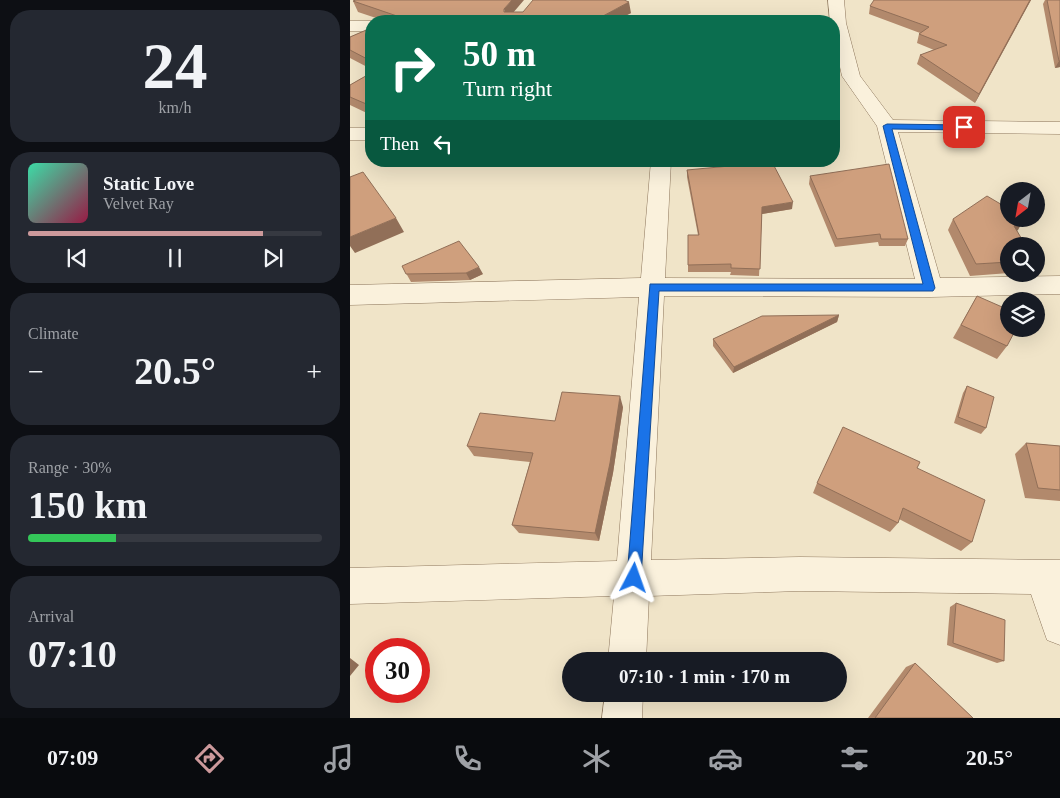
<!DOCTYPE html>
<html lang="en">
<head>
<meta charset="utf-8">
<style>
	:root { --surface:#171b24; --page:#242831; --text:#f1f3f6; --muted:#9ea1a6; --line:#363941; --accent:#cc999b }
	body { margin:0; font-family:Georgia,serif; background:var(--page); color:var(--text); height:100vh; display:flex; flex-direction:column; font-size:19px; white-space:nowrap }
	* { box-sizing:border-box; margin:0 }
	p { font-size:16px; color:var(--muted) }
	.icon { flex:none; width:28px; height:28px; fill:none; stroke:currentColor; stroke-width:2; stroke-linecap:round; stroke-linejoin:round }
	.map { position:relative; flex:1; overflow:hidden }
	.side { display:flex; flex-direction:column; gap:10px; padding:10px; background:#0d0f14; width:350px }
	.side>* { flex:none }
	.guide { position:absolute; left:15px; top:15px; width:475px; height:152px; border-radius:20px; box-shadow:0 5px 20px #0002; background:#0b6e4f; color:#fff; overflow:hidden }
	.needle { width:32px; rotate:211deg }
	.controls { position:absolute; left:650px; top:182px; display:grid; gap:10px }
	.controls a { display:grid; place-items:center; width:45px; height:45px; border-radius:50%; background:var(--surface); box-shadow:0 5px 20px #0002; font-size:25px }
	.speed { position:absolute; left:15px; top:638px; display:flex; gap:10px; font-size:25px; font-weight:700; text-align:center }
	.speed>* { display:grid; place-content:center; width:65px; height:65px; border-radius:50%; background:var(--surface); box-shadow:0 5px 20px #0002; line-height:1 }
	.speed .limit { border:8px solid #d22; background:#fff; color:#111 }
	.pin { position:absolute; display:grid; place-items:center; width:42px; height:42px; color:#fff; margin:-21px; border-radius:10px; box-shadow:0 2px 8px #0006 }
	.me { position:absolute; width:55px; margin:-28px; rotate:4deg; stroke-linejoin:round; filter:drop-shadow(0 0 4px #0008) }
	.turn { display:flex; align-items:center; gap:18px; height:105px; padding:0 15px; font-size:22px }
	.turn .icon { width:65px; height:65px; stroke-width:2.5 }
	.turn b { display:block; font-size:35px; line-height:42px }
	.then { display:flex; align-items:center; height:48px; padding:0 15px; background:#0003; gap:10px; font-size:19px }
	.big { font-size:38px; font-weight:700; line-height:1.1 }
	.side .widget { flex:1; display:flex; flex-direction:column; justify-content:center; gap:8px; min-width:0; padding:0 18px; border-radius:20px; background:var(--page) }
	.side .dial { align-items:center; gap:0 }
	.dial b { font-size:65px; line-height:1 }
	.song { display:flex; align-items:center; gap:15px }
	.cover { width:60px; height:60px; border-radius:8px; background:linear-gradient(135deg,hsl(160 70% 55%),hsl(340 70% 35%)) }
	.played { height:5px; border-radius:2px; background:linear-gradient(90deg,var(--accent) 80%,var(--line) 80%) }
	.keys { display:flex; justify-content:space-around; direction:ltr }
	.heat { display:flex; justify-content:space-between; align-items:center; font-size:28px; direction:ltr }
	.charge { height:8px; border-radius:4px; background:linear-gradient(90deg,#34c759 30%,var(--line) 0) }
	.trip { position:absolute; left:212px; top:652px; width:285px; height:50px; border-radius:25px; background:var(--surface); box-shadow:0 5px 20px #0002; font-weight:700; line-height:50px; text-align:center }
	.menu { display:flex; height:80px; justify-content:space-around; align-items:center; background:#090b0e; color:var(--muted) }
	.menu .icon { width:35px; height:35px }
	.menu .current { color:var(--accent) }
	.menu b { font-size:22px; color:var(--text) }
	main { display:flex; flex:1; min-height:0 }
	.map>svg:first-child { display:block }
</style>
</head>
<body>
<main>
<section class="side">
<div class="widget dial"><b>24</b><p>km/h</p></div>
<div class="widget">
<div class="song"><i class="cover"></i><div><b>Static Love</b><p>Velvet Ray</p></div></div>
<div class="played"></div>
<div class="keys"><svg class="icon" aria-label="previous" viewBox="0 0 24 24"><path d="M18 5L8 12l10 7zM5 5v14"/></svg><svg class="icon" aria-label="pause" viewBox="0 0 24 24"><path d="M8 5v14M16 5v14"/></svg><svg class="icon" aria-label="next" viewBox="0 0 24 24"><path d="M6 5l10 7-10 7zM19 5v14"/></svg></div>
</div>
<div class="widget"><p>Climate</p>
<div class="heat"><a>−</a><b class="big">20.5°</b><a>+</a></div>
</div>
<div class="widget"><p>Range · 30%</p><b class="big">150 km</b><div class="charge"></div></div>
<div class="widget"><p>Arrival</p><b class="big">07:10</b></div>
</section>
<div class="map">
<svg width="710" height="718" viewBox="0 0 710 718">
	<rect width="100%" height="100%" fill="#f0e4c8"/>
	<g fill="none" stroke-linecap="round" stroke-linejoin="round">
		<g stroke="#8d765c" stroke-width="1">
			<path id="minor" d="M478 0H494L496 23 510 76 543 120 710 122V134L548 132 590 278 710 276V294L580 297 314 296 301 560 450 557 710 560V645L697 640 681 594 450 591 299 596 296 661H258L264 596 0 604V568L267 561 289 297 0 305V285L291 278 301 161H321L315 278 565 279 527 126 492 76 484 40V21H480Z
				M0 21H21V31H0Z
				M0 128H21V140H0Z
				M255 694H293L292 718H252Z"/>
		</g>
		<use href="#minor" fill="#faf1dc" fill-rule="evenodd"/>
	</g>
	<path fill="#b2896c" d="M681 0 625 103 567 64 570 55 584 50 567 43 569 34 570 33 519 14 520 6Z
		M695 0H710V67L705 68 693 4Z
		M3 1 164 12 281 13 265 21H35L8 12Z
		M21 28V69L0 58V37Z
		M21 73V115L0 105V85Z
		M337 170 442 209 412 214 409 276 380 275 381 272H338V235H348L337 177Z
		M460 176 558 239 555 246H529L528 242 485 247 459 184Z
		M603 219H674L666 231 659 246V273L620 276 598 230Z
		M52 266 133 274 120 280 61 282Z
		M627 296 657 346 647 359 603 338Z
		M489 315 487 322 383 373 363 346V339Z
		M617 386 636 428 631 434 604 423 613 393Z
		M273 407 263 473 249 541 169 533 162 525 180 462 124 456 117 446 205 421Z
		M676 443 710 446V501L675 498 665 454Z
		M567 468 622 542 611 551 549 519 548 523 540 532 463 493 467 483Z
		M606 603 654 661 647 663 597 645 600 607Z
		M565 663 623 718H518L556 667Z"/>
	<path fill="#916f58" d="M162 0H174L157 20 154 9Z
		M680 0H681L625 103 629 94Z
		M279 2 281 13 265 21H252L253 16Z
		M709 61H710V67L705 68Z
		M443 202 442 209 412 214V207Z
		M46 218 54 232 5 253 0 246V237Z
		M674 219 668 230 657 238 664 226Z
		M129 267 133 274 120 280 116 273Z
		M489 315 487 322 383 373 384 367Z
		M270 396 273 407 263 473 249 541 245 533Z
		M0 658 9 665 0 676Z"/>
	<path fill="#cf9f7d" stroke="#916f58" d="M6 0H162L154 9V12H173L183 0H274L279 2 253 16 252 21H36L47 16 3 1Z
		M524 0H680L629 94 570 55 597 45 569 34 579 27 520 6Z
		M697 0H710V61H709Z
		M21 28V61L0 50V37Z
		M21 73V106L0 97V85Z
		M422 162 443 202 412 207 410 269 381 268V264L338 265V235H349L337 170Z
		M539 164 558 239H531L530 234 487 239 460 176Z
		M13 172 46 218 0 237V177Z
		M637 196 659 209V219H674L664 226 676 246H659V262L626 264 603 219Z
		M109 241 129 267 116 273 56 274 52 266Z
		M627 296 659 310V329H666L657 346 611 325Z
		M489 315 384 367 363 339 412 316Z
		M617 386 644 397 636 428 608 417Z
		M212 392 270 396 260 463 245 533 162 525 183 453 117 446 130 413 205 421Z
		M493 427 570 462 567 468 635 500 622 542 553 508 548 523 467 483Z
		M676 443 710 446V490L688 488Z
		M606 603 655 620 654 661 603 643Z
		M565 663 623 718H525Z"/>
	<path fill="#1a73e8" stroke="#114b97" d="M537 124 614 125 618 127 614 130 542 129 585 288 583 291H309L291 578 289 583 284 585 279 583 277 578 300 284H573L533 126Z"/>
</svg>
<div class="controls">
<a><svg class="needle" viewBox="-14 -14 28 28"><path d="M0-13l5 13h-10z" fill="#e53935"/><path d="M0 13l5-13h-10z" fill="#9ea1a6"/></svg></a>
<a><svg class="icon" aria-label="search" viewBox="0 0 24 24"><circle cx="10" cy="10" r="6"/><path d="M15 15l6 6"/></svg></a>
<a><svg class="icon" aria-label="layers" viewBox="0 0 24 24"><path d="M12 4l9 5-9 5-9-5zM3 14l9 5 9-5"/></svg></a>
</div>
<div class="speed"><div class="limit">30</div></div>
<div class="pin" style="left:614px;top:127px;background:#d93025"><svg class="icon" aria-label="arrive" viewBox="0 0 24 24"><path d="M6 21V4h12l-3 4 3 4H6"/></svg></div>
<svg class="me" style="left:284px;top:578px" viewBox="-20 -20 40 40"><path d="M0-17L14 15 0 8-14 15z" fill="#1a73e8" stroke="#fff" stroke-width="4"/></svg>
<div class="trip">07:10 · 1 min · 170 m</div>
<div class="guide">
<div class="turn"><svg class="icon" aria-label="right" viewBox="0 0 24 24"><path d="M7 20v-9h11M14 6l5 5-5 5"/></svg><div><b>50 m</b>Turn right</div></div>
<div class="then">Then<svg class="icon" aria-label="left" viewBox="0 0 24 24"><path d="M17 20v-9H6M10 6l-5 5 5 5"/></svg></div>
</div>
</div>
</main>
<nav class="menu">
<b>07:09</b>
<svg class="icon current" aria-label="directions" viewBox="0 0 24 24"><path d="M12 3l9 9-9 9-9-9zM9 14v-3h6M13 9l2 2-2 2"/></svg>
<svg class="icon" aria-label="music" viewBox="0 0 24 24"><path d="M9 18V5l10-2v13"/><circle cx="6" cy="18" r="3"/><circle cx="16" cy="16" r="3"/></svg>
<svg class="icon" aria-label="phone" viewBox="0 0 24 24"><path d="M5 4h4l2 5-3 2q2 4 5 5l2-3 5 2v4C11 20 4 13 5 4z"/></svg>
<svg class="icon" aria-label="climate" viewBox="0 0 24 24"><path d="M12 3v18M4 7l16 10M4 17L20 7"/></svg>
<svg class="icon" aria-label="car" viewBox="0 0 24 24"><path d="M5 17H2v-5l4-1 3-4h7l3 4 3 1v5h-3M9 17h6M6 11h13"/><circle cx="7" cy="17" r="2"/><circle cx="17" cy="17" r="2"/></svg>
<svg class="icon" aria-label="filters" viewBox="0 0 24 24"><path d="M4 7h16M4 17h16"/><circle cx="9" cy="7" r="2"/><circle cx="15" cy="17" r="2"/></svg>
<b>20.5°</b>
</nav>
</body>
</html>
